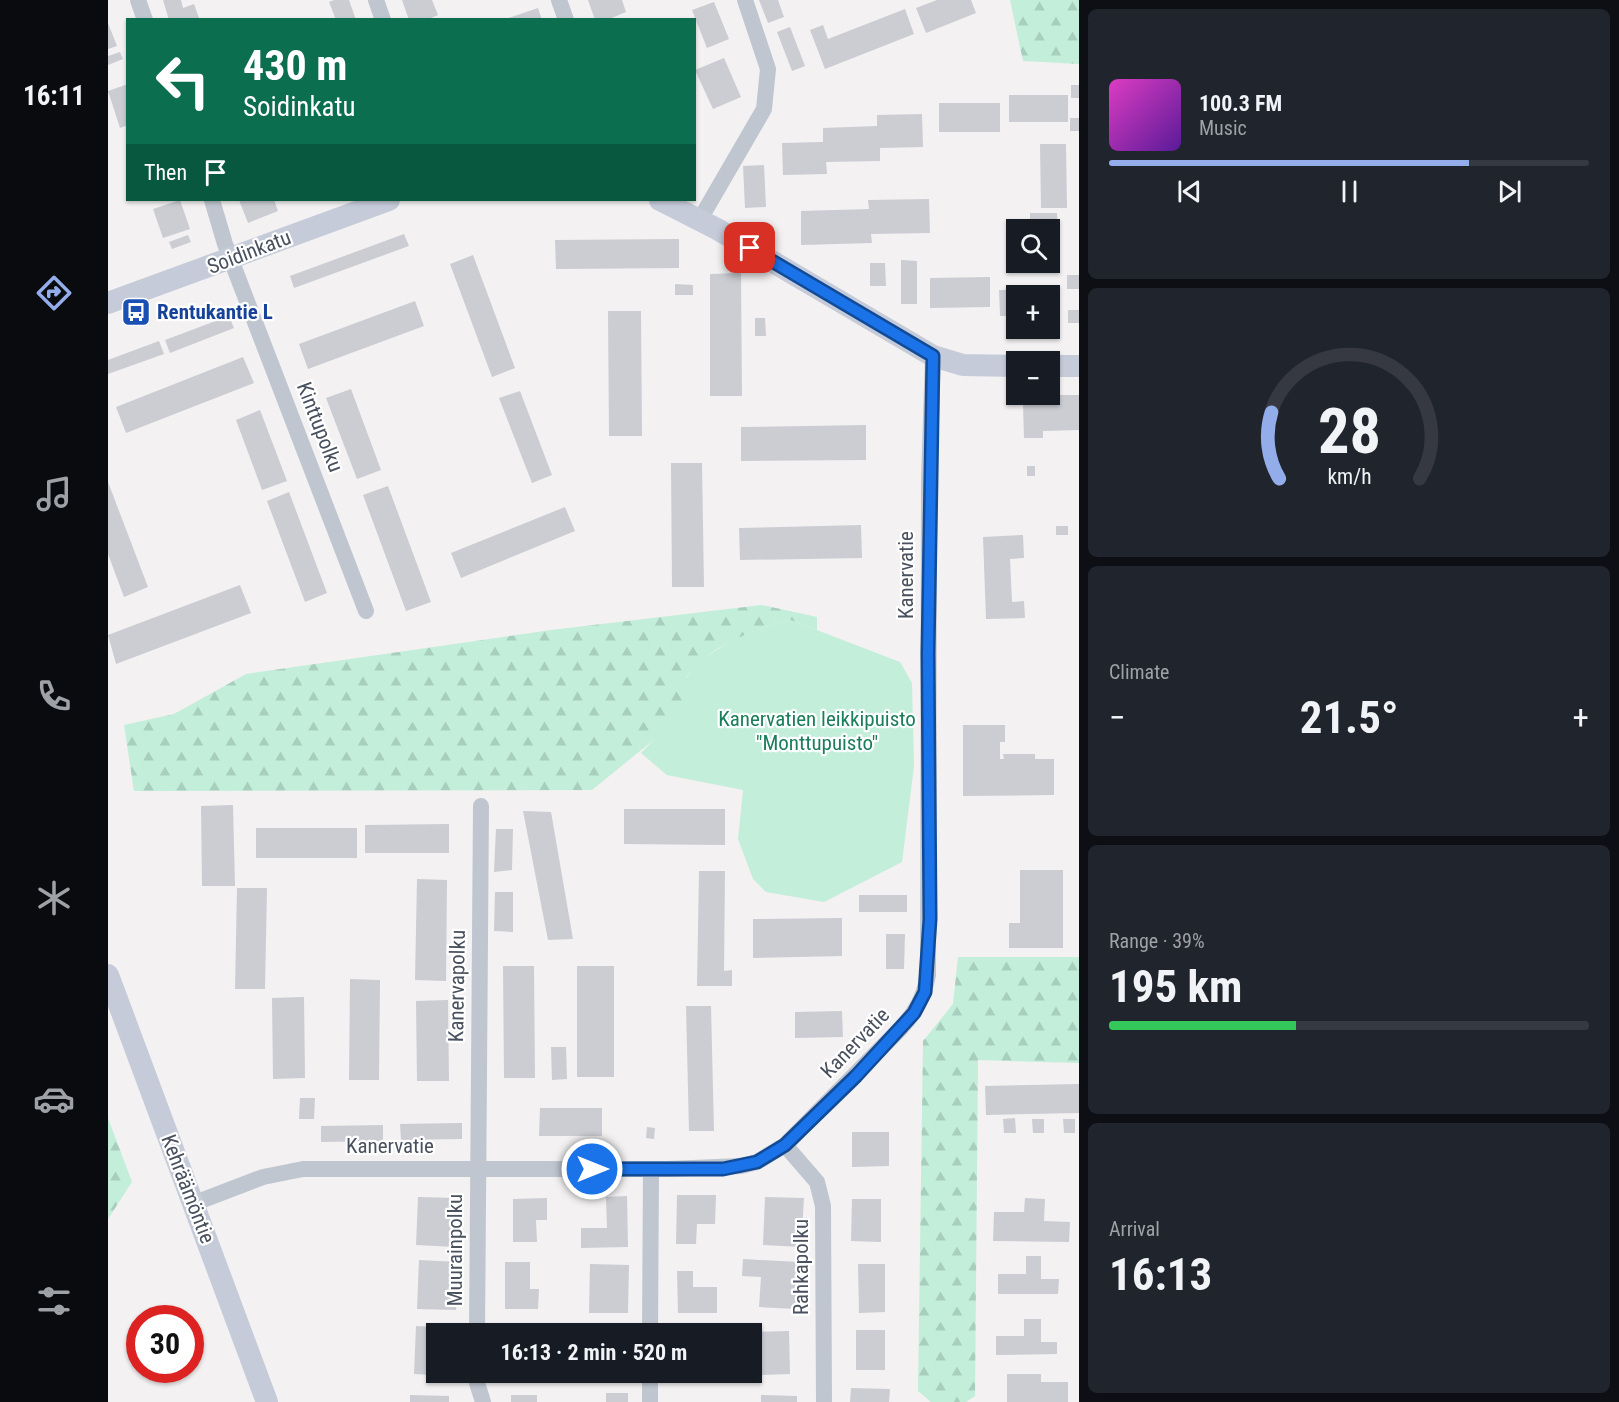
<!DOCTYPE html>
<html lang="en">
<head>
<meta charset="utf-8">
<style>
	:root { --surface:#171b24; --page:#20242c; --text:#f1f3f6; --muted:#9ea1a6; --line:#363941; --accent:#93adeb }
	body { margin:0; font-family:"Roboto Condensed",sans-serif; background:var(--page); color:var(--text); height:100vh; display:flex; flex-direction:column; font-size:22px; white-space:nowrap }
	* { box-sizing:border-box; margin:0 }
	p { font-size:20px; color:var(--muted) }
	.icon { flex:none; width:33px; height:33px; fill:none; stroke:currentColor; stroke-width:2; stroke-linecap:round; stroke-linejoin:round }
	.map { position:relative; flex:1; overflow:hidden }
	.panel { display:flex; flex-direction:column; gap:9px; padding:9px; background:#0d0f14; width:540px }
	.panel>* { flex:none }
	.hud { position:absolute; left:18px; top:18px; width:570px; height:183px; border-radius:0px; box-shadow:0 2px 4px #0004; background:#0b6e4f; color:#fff; overflow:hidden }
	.tools { position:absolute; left:898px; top:219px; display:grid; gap:12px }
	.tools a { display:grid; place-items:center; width:54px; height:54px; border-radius:0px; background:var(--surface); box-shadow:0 2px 4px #0004; font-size:30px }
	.speed { position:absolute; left:18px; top:1305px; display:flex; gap:12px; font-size:30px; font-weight:700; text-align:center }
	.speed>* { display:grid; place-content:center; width:78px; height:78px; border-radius:50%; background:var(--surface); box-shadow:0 2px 4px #0004; line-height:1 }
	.speed .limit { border:9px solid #d22; background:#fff; color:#111 }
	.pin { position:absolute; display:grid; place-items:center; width:51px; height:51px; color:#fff; margin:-26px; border-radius:12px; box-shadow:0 3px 9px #0006 }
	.me { position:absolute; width:66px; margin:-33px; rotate:90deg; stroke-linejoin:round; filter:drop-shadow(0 0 4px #0008) }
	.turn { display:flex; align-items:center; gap:21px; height:126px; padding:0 18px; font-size:27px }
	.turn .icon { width:78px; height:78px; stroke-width:2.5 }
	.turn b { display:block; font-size:42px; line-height:51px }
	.then { display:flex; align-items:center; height:57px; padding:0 18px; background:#0003; gap:12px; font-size:22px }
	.big { font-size:45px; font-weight:700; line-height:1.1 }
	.panel .card { flex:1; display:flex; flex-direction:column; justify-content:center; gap:9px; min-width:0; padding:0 21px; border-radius:9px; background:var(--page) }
	.panel .dial { align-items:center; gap:0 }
	.dial svg { height:156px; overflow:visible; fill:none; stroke:var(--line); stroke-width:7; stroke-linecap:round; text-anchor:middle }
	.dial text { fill:var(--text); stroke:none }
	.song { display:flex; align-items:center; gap:18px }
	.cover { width:72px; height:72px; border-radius:9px; background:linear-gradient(135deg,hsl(310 70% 55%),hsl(270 70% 35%)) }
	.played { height:6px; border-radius:3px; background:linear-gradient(90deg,var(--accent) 75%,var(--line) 75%) }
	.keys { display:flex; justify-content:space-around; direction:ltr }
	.heat { display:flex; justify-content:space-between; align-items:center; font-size:33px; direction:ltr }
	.charge { height:9px; border-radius:4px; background:linear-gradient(90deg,#34c759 39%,var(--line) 0) }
	.trip { position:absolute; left:318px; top:1323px; width:336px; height:60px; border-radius:0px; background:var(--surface); box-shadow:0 2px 4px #0004; font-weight:700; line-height:60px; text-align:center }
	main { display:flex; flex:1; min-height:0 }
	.dock { display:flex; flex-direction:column; width:108px; justify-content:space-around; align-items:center; background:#090b0e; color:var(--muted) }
	.dock .icon { width:42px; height:42px }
	.dock .current { color:var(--accent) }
	.dock b { font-size:27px; color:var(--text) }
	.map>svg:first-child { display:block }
</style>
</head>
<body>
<main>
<nav class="dock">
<b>16:11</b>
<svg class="icon current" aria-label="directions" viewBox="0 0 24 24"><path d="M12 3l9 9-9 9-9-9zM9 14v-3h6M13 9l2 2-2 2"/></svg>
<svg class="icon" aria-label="music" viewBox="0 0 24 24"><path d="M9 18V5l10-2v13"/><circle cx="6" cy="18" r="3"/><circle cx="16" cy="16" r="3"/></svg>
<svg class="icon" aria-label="phone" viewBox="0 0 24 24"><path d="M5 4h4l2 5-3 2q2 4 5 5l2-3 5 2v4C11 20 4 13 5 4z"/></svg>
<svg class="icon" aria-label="climate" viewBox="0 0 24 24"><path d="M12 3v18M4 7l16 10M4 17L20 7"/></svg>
<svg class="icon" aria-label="car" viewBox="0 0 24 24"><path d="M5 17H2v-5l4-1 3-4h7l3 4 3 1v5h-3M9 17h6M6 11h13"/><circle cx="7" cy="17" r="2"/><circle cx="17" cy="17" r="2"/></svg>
<svg class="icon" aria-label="filters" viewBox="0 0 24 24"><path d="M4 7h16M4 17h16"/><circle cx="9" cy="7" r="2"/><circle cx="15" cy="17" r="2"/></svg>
</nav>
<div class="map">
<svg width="971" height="1402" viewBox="0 0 971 1402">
	<defs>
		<pattern id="forest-firs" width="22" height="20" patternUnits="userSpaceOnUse" patternTransform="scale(1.5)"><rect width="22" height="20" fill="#c2eeda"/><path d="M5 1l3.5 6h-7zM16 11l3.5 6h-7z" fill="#a8cebe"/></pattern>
	</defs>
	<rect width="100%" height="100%" fill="#f3f1f1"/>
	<path fill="#c2eeda" d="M680 619 792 662 804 683 806 766 794 862 716 902 658 892 645 879 630 839 635 790 559 775 533 753 567 718 578 679 588 663 629 637Z"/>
	<path fill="url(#forest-firs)" d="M902 0H971V64L915 61Z
		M654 605 709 617V630L680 619C643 632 600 645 578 678L580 692 567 718 548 738 484 790 26 791 16 725 66 714 138 674 443 630Z
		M850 957H971V1063L870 1060 867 1396 858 1402H823L810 1391 815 1041 845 1004Z
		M0 1118 24 1182 0 1219Z"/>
	<path fill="#cbcdd3" d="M55 0H73L75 8 86 4 91 18 61 20Z
		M226 0H241L248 20H228L221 2Z
		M294 0H324L330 15 318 20H301Z
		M480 0H514L518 12 499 20H487Z
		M651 0H670L676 17 660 23Z
		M829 0H863L868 13 818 33 808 8Z
		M606 2 621 39 599 48 584 10Z
		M430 8 434 20H398V19Z
		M797 9 806 34 717 69 702 30 715 25 720 39Z
		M0 23 9 46 0 49Z
		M682 27 697 66 684 71 669 32Z
		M12 52 15 59 0 65V56Z
		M616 58 633 97 605 109 587 70Z
		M20 84V125L12 128 0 91Z
		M963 85H971V98H963Z
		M901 95H960V122H901Z
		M831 103H892V132H831Z
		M814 114 815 147 772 148V161L718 162 719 174 675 175 674 143 715 142V128L769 126V115Z
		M962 118H971V131H962Z
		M932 144H958L959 208H933Z
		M656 165 658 207 637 208 635 166Z
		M821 199 822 233 763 234 764 243 693 245V211L761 209 760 200Z
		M72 200 82 229 55 238 45 209Z
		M131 200H166L170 211 140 223Z
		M922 213H949L951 264H942V230H922Z
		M296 234 301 246 186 288 182 276Z
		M80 235 83 242 64 249 61 242Z
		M571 239V268L448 269 447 240Z
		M365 255 407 368 384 377 342 264Z
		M793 260 809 261V304H793Z
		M762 263H777L778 286H762Z
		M633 273 634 396H602V274Z
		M959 275H971V289H959Z
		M882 277V307L822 308V278Z
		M567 284 585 285V295H567Z
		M947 289V315H942V296H909V316H892L891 290Z
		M307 301 316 326 200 369 191 344Z
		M960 310H971V323H960Z
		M500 311H533L534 436H501Z
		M121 316 126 328 62 353 57 340Z
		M647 318H657L658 336H647Z
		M51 341 56 354 0 374V360Z
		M135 357 146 383 18 433 8 407Z
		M243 389 273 470 249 479 218 398Z
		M412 391 444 475 424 483 391 398Z
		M938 395H971V430L935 431V438H916L915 404H938Z
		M152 410 179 481 154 490 128 420Z
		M758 425V460L633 461V427Z
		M563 463H594L596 587H564Z
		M919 466H927V476H919Z
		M0 482 40 587 16 597 0 554Z
		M280 486 323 602 298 611 255 495Z
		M181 492 219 593 197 602 159 501Z
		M457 507 467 531 353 578 343 553Z
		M753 525 754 558 632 560 631 528Z
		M948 526H960V535H948Z
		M915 535 916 558 902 559 904 602 916 601 917 618 878 619 875 537Z
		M132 585 143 613 8 664 0 635Z
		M855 725H897V742H892V759H896L895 754H927V759H946V795L855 796Z
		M125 805 127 886H94L93 806Z
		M516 809H617V845L516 844Z
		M415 811 443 812 465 939 440 940Z
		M341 824V853H257V825Z
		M148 828H249V858H148Z
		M388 829H405L404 870 386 872Z
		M912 870H955V948H901V923H912Z
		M591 871H617L616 971 624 970V986H589Z
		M309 879 339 880 338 981 307 980Z
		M129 888H159L157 989H127Z
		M387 892H405V932L386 931Z
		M751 895H799V912H751Z
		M734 918V956L645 958V919Z
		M778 934H797L796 969H778Z
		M395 966H426L427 1078H396Z
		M469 966H506V1077H469Z
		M242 979 272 980 271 1080H241Z
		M196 997 197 1078 165 1079 164 998Z
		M340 1000 341 1081H309L308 1001Z
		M578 1006H603L606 1131H581Z
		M734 1011 735 1037 687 1038V1012Z
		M443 1047H458L459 1079 444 1080Z
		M971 1084V1113L878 1115 877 1086Z
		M192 1098H207L206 1119H191Z
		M432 1108H494V1136H431Z
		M907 1118 908 1133H896L895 1119Z
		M924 1119H936V1133H925Z
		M955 1119H967V1133H956Z
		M354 1123V1139L293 1140 292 1124Z
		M275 1125V1141L213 1142V1126Z
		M539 1127 547 1128 546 1139 538 1138Z
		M744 1132H781V1166L744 1167Z
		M569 1195H608L607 1224H589L588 1244H568Z
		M519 1196 520 1247 473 1248V1228H499L498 1197Z
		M310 1197 348 1198 346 1247 308 1245Z
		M657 1197 696 1198 693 1247 655 1245Z
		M439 1198V1220H428L429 1242H405V1199Z
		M917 1198 937 1199 936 1221 962 1222 961 1242 885 1241 886 1212H916Z
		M744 1199H773V1242L743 1241Z
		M918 1256H933V1279H951L950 1294H890V1274H918Z
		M635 1259 691 1262 688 1309 651 1307 653 1277 634 1276Z
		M311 1260 350 1262 348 1310 309 1309Z
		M397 1262H422V1289H431L430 1309H397Z
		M482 1264 521 1265 520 1313H481Z
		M750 1264H777V1312L751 1313Z
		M569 1271H585V1287H609V1313H570Z
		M916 1319H933V1342H949V1354L888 1355V1336H916Z
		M308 1326 347 1328V1334H328V1372H345V1376L306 1374Z
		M594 1326V1334H570V1327Z
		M748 1330H777V1370H748Z
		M681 1331 682 1374 632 1376V1372H644V1334L638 1332Z
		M489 1372H520V1376H489Z
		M899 1374H933V1382H960V1402H899Z
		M743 1388 782 1389 781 1402H742Z
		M498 1393H520V1402H498Z
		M302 1395 341 1396V1402H302Z
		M403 1395H429V1402H403Z
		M653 1395 689 1396V1402H653Z"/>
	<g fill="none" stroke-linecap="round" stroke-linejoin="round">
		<path stroke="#bfc6cf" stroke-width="16" d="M30 0 37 20
			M268 0 275 20
			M451 0 458 20
			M104 200 117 244 258 611
			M591 221 656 109 660 69 637 0
			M677 1145 709 1182 715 1206 716 1402
			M87 1203 155 1177 195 1169H560L633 1166 649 1162 677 1145 793 1028C808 1012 816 997 820 975L821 480 825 356
			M369 1334 373 806
			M542 1334 543 1169
			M369 1372V1383L375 1402
			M542 1402V1372"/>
		<path stroke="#c5cbd9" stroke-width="22" d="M552 200 609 229 825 356 855 365 909 366
			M0 303 281 200
			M942 366H971
			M0 975 159 1402"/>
	</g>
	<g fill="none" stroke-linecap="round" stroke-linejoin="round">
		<g stroke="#114b97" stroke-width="15">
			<path id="route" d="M484 1169H615L649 1162 677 1145 748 1076 806 1013 817 992 822 919 820 653 825 356 642 248"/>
		</g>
		<use href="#route" stroke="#1a73e8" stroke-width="10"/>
	</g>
	<defs>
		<g id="bus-square" transform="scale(1.5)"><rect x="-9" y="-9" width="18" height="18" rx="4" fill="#1a4fb4" stroke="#fff"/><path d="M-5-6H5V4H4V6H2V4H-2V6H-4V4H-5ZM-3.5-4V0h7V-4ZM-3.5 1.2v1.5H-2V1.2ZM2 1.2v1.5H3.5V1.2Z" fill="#fff"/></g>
	</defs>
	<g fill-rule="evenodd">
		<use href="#bus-square" x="28" y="312"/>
	</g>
	<g text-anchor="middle" stroke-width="4.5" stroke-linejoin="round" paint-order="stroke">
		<g font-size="21" fill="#49515e" stroke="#fff">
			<text transform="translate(141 252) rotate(-21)" y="7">Soidinkatu</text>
			<text transform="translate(212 427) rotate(69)" y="7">Kinttupolku</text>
			<text transform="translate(798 575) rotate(-90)" y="7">Kanervatie</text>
			<text transform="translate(349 986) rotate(-89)" y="7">Kanervapolku</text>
			<text transform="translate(747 1043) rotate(-46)" y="7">Kanervatie</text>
			<text x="282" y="1153">Kanervatie</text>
			<text transform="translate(80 1189) rotate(69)" y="7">Kehräämöntie</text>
			<text transform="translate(347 1250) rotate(-90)" y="7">Muurainpolku</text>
			<text transform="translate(693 1267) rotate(-90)" y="7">Rahkapolku</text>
		</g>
		<g font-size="21" font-weight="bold" fill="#164399" stroke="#fff" text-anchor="start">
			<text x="49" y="319">Rentukantie L</text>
		</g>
		<g font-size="21" fill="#1b7e5b" stroke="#fff">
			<text x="709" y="726">Kanervatien leikkipuisto<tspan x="709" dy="24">"Monttupuisto"</tspan></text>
		</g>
	</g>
</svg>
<div class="tools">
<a><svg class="icon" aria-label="search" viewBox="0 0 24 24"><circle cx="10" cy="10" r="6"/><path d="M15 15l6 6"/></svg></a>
<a>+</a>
<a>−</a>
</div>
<div class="speed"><div class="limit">30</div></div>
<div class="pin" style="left:642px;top:248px;background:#d93025"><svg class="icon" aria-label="arrive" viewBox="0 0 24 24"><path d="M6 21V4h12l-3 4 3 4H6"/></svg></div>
<svg class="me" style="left:484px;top:1169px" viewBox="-20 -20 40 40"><circle r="17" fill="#1a73e8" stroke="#fff" stroke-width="3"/><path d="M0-11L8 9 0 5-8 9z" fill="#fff"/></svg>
<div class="trip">16:13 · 2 min · 520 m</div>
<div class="hud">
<div class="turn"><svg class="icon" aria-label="left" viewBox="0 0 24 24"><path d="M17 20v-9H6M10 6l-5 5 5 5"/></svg><div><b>430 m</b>Soidinkatu</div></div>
<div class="then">Then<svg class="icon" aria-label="arrive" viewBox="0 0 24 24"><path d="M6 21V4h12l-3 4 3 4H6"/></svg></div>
</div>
</div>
<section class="panel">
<div class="card">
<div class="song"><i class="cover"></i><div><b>100.3 FM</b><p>Music</p></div></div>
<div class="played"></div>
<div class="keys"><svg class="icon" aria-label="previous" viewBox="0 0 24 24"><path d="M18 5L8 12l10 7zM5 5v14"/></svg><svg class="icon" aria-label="pause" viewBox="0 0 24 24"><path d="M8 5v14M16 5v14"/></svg><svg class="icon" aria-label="next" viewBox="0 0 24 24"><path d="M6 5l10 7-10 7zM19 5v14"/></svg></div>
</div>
<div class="card dial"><svg viewBox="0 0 100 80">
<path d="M14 69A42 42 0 1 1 86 69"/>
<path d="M14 69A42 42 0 0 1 10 35" stroke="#93adeb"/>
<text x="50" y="56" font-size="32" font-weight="700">28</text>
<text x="50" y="72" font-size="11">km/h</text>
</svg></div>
<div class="card"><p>Climate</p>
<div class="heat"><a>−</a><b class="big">21.5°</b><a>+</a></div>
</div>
<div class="card"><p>Range · 39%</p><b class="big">195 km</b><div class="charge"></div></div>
<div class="card"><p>Arrival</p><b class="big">16:13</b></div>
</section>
</main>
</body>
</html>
